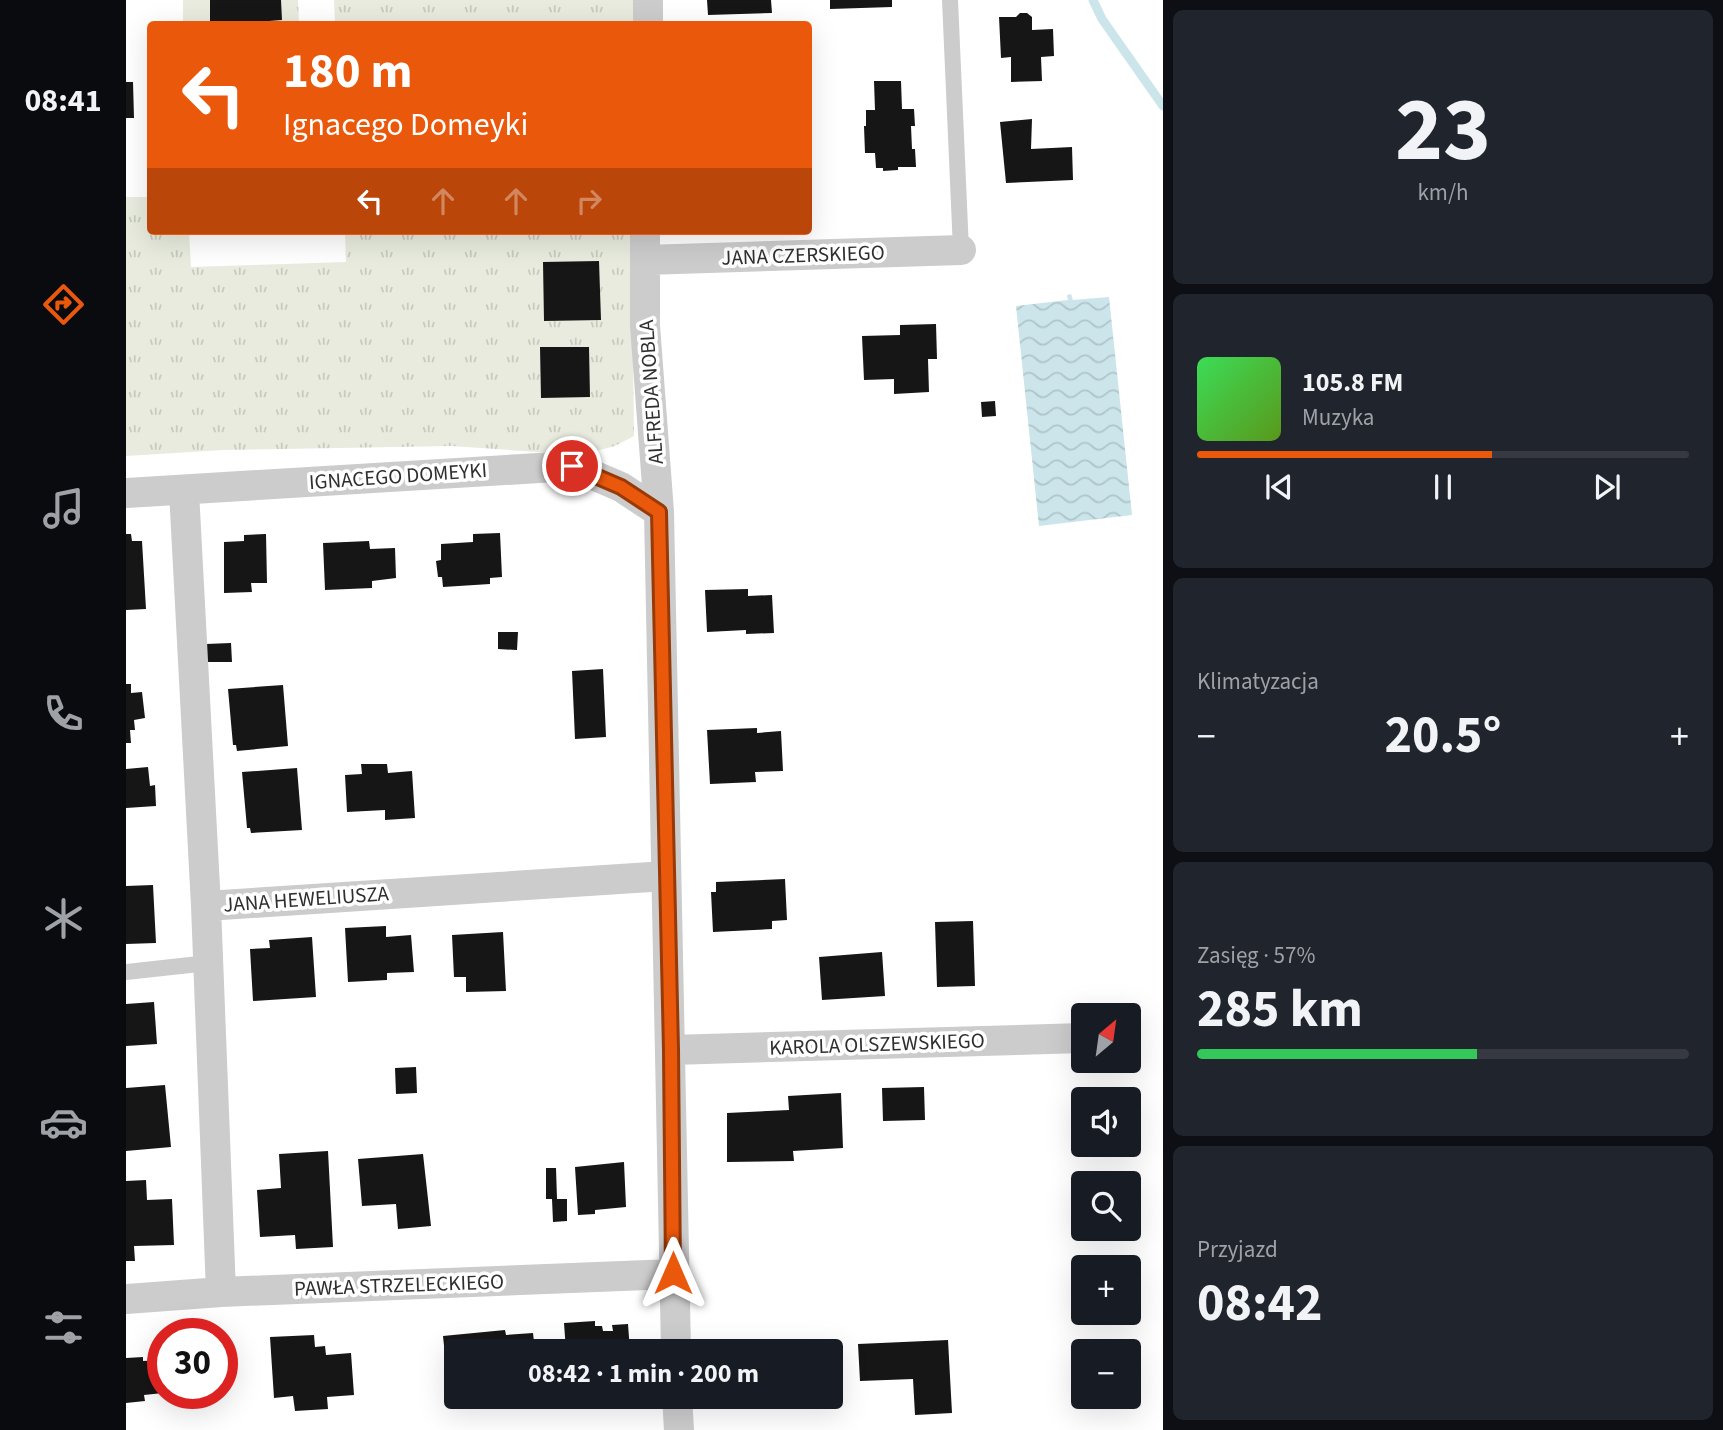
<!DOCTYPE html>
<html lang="pl">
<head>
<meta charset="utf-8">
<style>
	:root { --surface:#171b24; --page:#20242c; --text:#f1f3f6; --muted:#9ea1a6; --line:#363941; --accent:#ea580c }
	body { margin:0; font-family:"Source Sans 3",sans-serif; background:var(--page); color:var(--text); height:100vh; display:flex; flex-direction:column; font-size:26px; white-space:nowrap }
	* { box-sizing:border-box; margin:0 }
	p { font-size:23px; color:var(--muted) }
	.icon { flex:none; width:38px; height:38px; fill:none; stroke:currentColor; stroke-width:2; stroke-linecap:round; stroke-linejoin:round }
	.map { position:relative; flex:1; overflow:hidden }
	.sheet { display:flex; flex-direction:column; gap:10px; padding:10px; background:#0d0f14; width:560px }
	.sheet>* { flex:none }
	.banner { position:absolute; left:21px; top:21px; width:665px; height:214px; border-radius:7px; box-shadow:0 7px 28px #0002; background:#ea580c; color:#fff; overflow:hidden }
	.needle { width:46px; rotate:29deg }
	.controls { position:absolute; left:945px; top:1003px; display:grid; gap:14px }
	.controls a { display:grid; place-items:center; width:70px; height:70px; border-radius:7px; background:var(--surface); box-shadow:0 7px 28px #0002; font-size:35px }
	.speed { position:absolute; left:21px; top:1318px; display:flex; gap:14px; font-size:35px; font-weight:700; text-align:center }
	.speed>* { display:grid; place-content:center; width:91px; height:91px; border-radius:50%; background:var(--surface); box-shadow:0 7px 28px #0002; line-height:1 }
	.speed .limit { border:10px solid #d22; background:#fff; color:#111 }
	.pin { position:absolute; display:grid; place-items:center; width:60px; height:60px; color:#fff; margin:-30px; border:4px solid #fff; border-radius:50%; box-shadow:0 2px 7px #0007 }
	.me { position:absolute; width:77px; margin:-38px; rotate:0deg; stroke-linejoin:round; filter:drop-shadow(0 0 5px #0008) }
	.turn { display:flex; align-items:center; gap:24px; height:147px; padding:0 21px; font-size:32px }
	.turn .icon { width:91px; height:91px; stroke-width:2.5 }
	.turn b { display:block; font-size:49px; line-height:60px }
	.lanes { display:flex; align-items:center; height:66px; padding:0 21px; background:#0003; justify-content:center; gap:35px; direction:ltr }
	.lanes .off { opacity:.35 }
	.big { font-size:52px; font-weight:700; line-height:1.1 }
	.sheet .widget { flex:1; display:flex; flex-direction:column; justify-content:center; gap:10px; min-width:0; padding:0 24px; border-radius:10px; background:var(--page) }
	.sheet .dial { align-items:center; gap:0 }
	.dial b { font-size:91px; line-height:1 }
	.song { display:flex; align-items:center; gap:21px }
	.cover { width:84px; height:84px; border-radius:10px; background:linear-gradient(135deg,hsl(130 70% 55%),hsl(90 70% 35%)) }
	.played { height:7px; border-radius:4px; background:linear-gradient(90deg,var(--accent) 60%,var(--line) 60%) }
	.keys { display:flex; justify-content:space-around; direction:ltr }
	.heat { display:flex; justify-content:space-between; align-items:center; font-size:38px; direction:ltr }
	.charge { height:10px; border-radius:5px; background:linear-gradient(90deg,#34c759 57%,var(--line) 0) }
	.trip { position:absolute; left:318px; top:1339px; width:399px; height:70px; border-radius:7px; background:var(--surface); box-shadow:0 7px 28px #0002; font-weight:700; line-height:70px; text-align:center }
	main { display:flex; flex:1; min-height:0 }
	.menu { display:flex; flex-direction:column; width:126px; justify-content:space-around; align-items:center; background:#090b0e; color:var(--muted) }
	.menu .icon { width:49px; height:49px }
	.menu .active { color:var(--accent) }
	.menu b { font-size:32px; color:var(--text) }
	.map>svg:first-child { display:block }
</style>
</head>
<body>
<main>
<nav class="menu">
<b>08:41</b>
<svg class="icon active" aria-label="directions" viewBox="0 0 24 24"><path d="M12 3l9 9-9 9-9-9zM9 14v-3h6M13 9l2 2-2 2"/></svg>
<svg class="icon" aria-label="music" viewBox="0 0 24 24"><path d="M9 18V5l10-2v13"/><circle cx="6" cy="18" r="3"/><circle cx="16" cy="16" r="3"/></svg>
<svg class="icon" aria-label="phone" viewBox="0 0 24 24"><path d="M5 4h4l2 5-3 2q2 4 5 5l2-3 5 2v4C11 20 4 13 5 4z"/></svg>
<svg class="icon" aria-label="climate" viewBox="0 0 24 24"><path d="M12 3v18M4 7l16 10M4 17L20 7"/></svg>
<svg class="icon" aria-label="car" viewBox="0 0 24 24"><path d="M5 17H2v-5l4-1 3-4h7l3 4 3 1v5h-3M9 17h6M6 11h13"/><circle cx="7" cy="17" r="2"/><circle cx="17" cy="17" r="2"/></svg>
<svg class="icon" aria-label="filters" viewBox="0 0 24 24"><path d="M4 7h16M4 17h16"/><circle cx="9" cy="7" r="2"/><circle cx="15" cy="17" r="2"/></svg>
</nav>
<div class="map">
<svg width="1037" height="1430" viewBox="0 0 1037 1430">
	<defs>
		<pattern id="grass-tufts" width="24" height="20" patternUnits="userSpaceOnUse" patternTransform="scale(1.75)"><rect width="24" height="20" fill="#e8ebde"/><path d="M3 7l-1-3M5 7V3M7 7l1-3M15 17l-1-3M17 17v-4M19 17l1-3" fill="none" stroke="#c7cabf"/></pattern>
		<pattern id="water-waves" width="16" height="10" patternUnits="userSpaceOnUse" patternTransform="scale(1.75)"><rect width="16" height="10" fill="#cbe5ea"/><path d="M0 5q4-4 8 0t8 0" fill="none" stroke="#afc5c9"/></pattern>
	</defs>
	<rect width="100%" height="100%" fill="#fff"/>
	<path fill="url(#grass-tufts)" d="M57 0H172L173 24H57Z
		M208 0H508L507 24H209Z
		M0 197H24V231H63L65 267 220 262 219 231H505L508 436 489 446 455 455 326 446 97 450 0 456Z"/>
	<path fill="url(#water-waves)" d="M945 294 947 300 983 297 1006 515 913 526 890 306 942 300 941 295Z"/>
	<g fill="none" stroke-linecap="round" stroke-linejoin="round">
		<path stroke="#cbe5ea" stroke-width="9" d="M967 0 976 19 1037 106"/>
	</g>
	<path fill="#161616" d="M84 0H155L156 20 143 21 144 24 84 23Z
		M581 0H645L646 13 582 15Z
		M704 0H766V7L704 9Z
		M894 13H901L906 17V30L927 29 928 56 915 57 916 81 885 82V57L875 58 873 17H890Z
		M748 81H775L776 109H788L789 126H785L786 149H789L790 167H772V170L757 171V168H750L749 153H739L738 126H740V110H749Z
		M0 82H7L8 118H0Z
		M906 119 905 149 946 147 947 180 880 183 874 122Z
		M473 261 475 320 418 321 417 262Z
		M810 324 811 359H802L803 392 768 394V379L738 380 736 336 774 335V325Z
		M414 347H463L464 397 415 398Z
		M869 401 870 416 856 417 855 402Z
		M374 533 376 577 364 578V584L317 587 316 577H312L310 561 315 560V544L347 542V534Z
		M0 534H5L6 541H16L20 609 0 610Z
		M140 534 141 583H125L126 592 98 593V542L118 541V535Z
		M243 541 244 549 269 548 270 578 246 581V588L199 590 197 543Z
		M622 589V596L646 595 648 633 620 634V630L581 632 579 590Z
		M372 632H392L391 650 372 649Z
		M105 643 106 662H80V644Z
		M477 669 480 737 449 739 446 671Z
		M0 684H5V693L16 692 19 718 8 720 9 730H4L5 743H0Z
		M157 685 162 746 111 751 110 745H107L102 689Z
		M631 728V733L655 731 657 771 629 772 630 782 584 784 581 730Z
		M235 764H261L262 773 286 771 289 818 259 820V810L221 812 219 775 236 774Z
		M22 767 24 786 29 785 30 806 0 808V769Z
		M171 768 176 830 125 833 124 828H121L116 772Z
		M659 879 661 920 646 921V929L587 932 585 892H590V882Z
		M27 885 30 943 0 944V886Z
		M847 921 849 986 811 987 809 922Z
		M260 926V937L285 935 288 972 261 973V980L222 982 219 928Z
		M377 932 380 991 340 992V977H328L326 935Z
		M186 937 190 997 127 1001 124 949 144 948 143 940Z
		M756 952 759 996 696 1000 693 957Z
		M28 1002 31 1044 0 1046V1004Z
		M290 1067 291 1093 270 1094 269 1068Z
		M39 1085 45 1147 0 1151V1088Z
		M798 1087 799 1120 757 1121 756 1088Z
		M715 1093 717 1148 667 1151 668 1161 601 1162V1113L663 1110 662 1096Z
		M202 1151 207 1247 170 1249 169 1235 134 1237 131 1190 155 1188 153 1154Z
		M297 1154 305 1226 272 1229 270 1204 236 1206 232 1159Z
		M498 1162 500 1207 469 1210V1214L452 1215 449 1167Z
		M420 1168H430L431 1199H441V1221L427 1222 426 1199H420Z
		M20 1180 21 1200 46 1199 48 1245 8 1246 9 1261H0V1181Z
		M469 1321V1326H476L477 1331H487L486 1325 502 1324 504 1351H440L438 1323Z
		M379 1330 380 1335 407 1333 409 1351H331V1383L322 1384 317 1336Z
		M188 1335 189 1347 199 1346 200 1355 225 1353 228 1395 201 1397 202 1409 169 1411 167 1396 148 1398 144 1337Z
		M822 1340 826 1413 789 1415 787 1379 734 1381 732 1344Z
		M17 1357V1361L37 1360V1393L18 1395 19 1401 0 1403V1358Z"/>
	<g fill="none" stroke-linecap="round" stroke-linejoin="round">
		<path stroke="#ccc" stroke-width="16" d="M824 0 835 250
			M0 972 82 963"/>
		<path stroke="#ccc" stroke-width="30" d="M522 24V0
			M519 231V326L533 512 550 1351
			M519 260 835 250
			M58 491 80 906
			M0 493 446 466 495 487 533 512
			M545 1050 957 1038
			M95 1292 80 906 540 876
			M0 1299 95 1292 547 1274
			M551 1396 553 1430"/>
	</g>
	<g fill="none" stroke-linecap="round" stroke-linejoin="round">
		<g stroke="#983908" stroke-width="18">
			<path id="route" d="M446 466 495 487 533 512 545 1050 547 1273"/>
		</g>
		<use href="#route" stroke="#ea580c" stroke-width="12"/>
	</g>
	<g text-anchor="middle" stroke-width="7" stroke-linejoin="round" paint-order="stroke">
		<g font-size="21" fill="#2f2f2f" stroke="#fff">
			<text transform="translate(677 255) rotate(-2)" y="7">JANA CZERSKIEGO</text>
			<text transform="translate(525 392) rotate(-94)" y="7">ALFREDA NOBLA</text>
			<text transform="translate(272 476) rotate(-4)" y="7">IGNACEGO DOMEYKI</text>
			<text transform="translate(180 899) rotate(-4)" y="7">JANA HEWELIUSZA</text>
			<text transform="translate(751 1044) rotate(-2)" y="7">KAROLA OLSZEWSKIEGO</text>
			<text transform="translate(273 1285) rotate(-2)" y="7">PAWŁA STRZELECKIEGO</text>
		</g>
	</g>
</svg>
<div class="controls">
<a><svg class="needle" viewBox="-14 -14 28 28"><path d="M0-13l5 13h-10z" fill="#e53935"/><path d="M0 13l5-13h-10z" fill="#9ea1a6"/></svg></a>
<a><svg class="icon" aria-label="sound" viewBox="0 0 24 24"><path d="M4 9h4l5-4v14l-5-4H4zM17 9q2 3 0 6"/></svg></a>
<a><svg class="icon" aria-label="search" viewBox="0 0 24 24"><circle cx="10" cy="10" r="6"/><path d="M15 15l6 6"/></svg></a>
<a>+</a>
<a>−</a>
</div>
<div class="speed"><div class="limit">30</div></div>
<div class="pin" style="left:446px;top:466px;background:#d93025"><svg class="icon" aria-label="arrive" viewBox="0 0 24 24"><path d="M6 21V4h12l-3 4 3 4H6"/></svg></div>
<svg class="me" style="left:547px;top:1273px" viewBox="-20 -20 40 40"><path d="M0-17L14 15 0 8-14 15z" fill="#ea580c" stroke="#fff" stroke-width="4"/></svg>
<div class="trip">08:42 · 1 min · 200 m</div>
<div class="banner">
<div class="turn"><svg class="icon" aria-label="left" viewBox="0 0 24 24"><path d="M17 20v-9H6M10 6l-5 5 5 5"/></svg><div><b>180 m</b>Ignacego Domeyki</div></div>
<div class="lanes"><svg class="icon" aria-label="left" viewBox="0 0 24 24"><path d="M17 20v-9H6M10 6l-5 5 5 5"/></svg><svg class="icon off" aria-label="ahead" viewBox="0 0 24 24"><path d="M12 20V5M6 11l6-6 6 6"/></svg><svg class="icon off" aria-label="ahead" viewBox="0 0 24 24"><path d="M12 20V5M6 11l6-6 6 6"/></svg><svg class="icon off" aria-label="right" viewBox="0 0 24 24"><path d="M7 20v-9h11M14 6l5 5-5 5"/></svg></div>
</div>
</div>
<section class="sheet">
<div class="widget dial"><b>23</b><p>km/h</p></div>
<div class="widget">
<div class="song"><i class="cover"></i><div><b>105.8 FM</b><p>Muzyka</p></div></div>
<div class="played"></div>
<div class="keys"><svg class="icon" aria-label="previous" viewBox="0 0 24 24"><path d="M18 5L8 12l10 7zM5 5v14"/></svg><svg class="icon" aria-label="pause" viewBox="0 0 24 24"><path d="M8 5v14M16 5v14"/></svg><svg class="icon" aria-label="next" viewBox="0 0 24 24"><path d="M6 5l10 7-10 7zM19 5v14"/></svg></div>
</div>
<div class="widget"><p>Klimatyzacja</p>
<div class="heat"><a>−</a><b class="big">20.5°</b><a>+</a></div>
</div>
<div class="widget"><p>Zasięg · 57%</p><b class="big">285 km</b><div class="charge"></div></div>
<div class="widget"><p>Przyjazd</p><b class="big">08:42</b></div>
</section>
</main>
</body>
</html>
